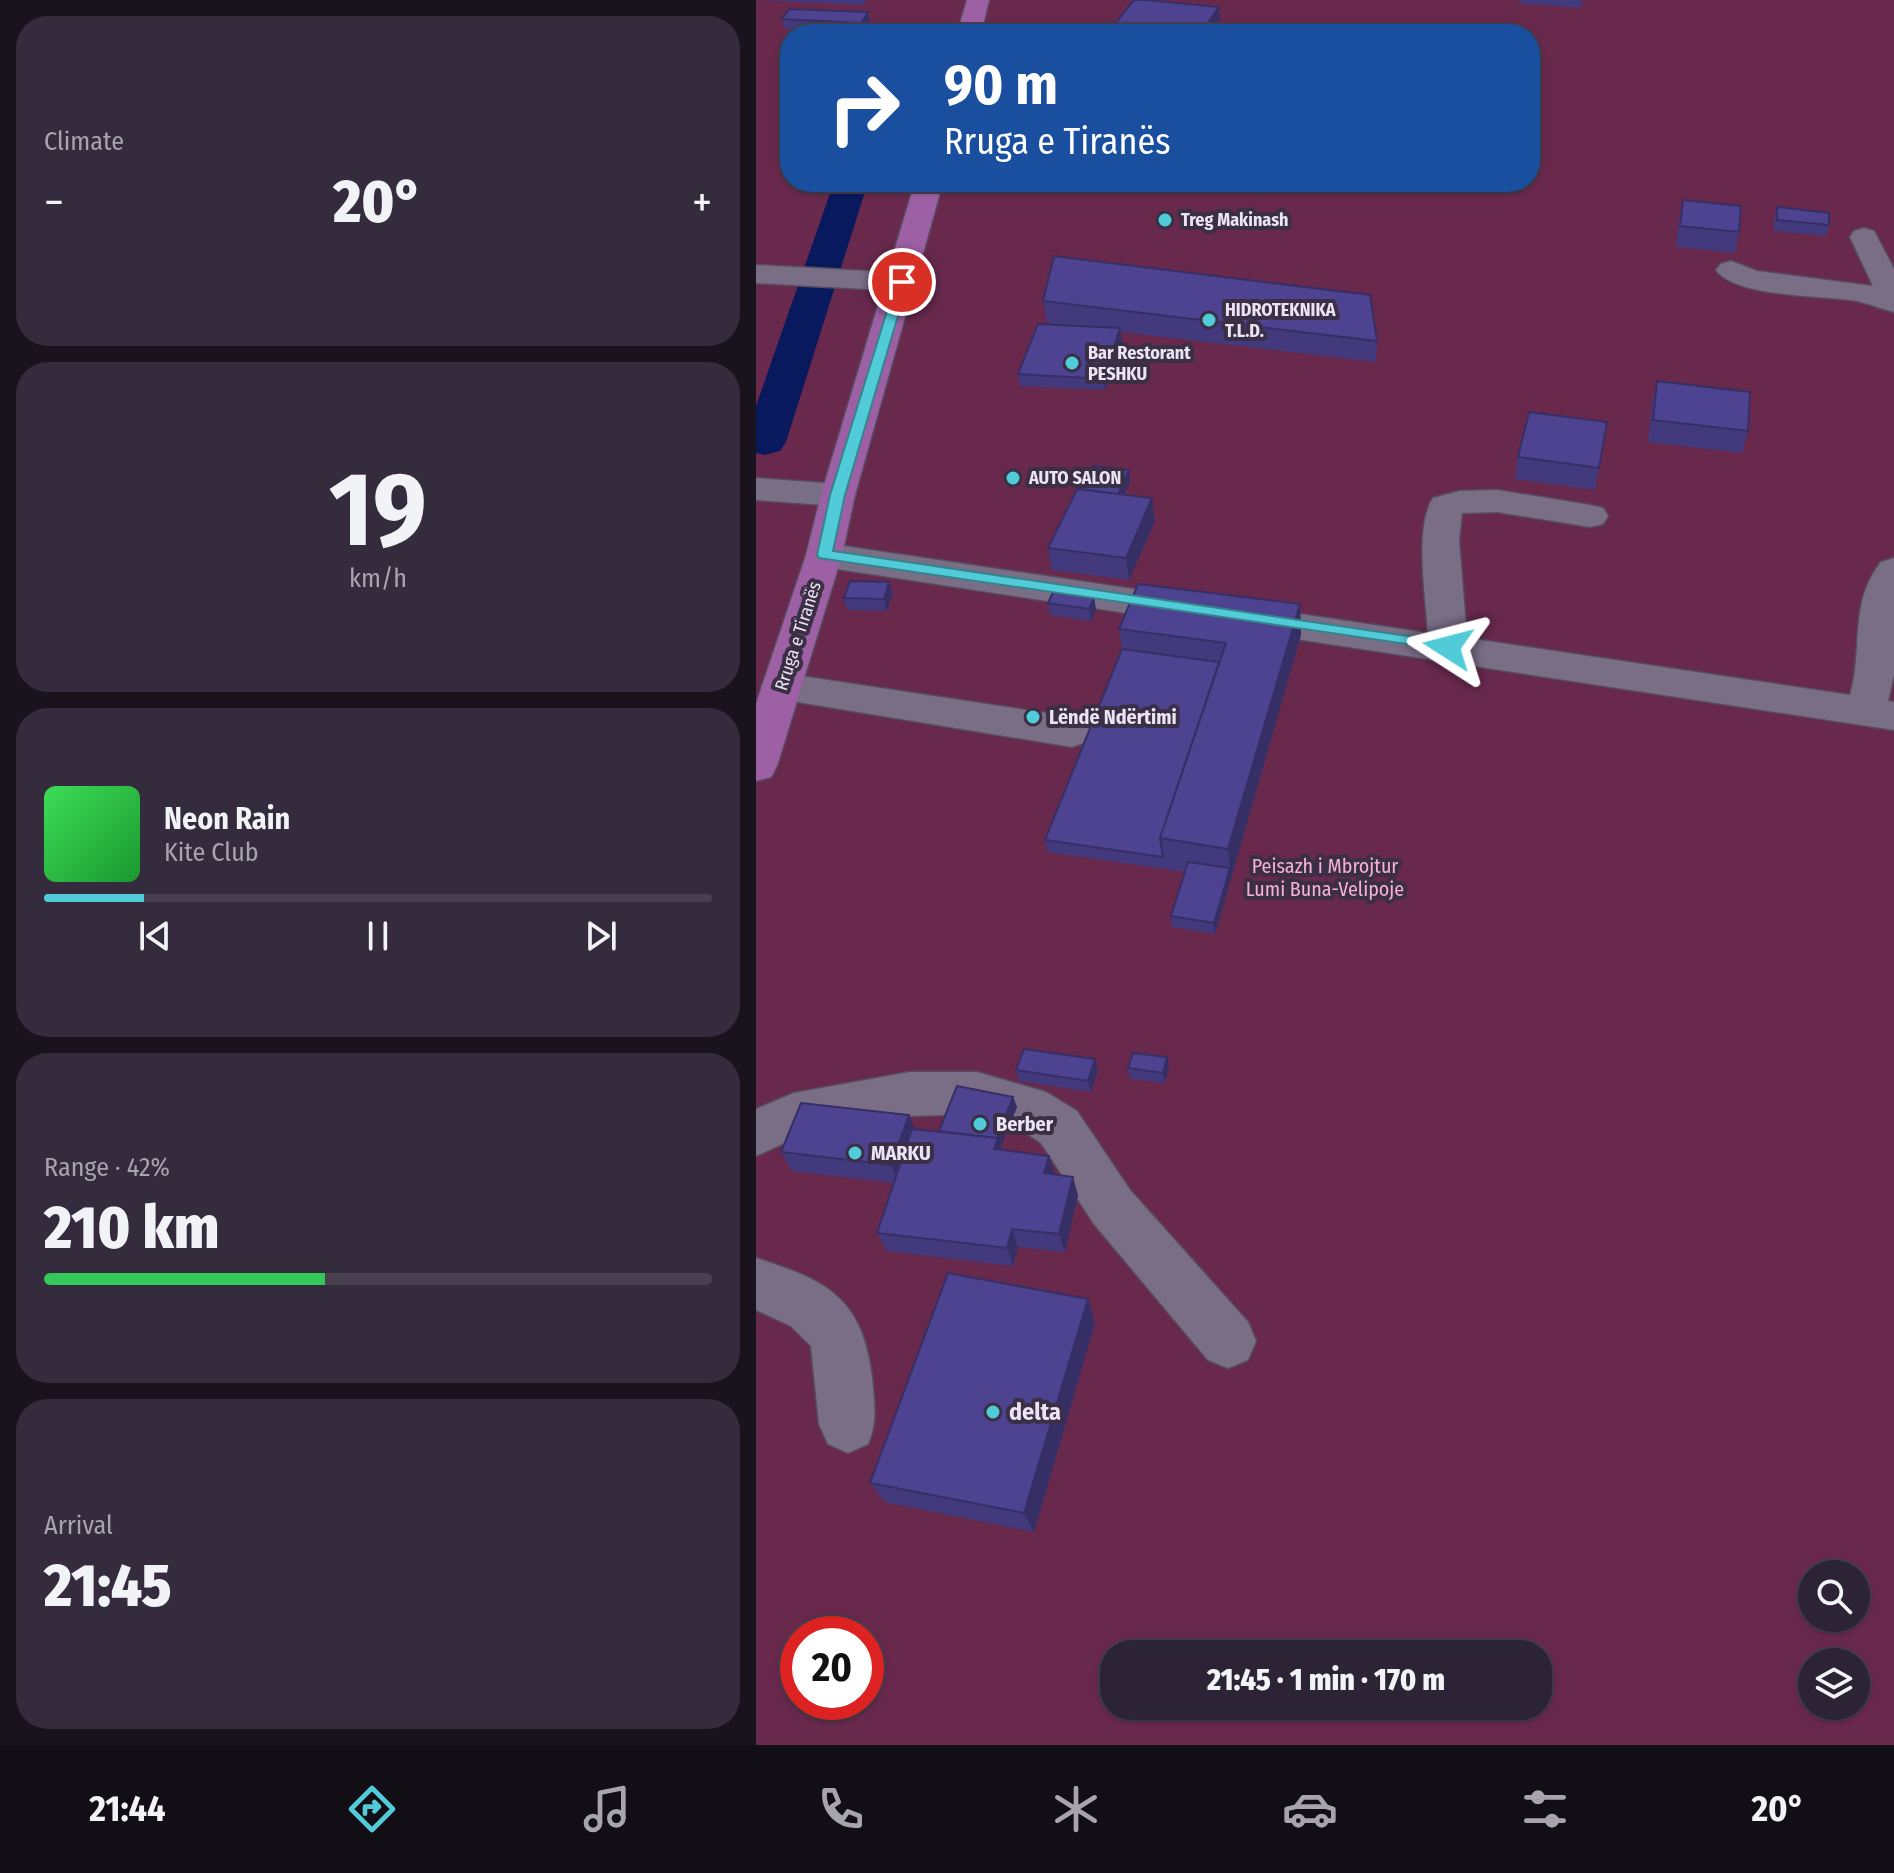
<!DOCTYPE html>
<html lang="en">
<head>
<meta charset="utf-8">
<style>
	:root { --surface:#2c2334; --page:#342b3c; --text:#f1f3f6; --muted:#a6a4ac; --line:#48404f; --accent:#52cbd8 }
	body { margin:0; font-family:"Fira Sans Condensed",sans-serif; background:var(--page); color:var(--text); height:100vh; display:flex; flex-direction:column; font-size:30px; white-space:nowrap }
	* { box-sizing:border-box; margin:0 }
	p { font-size:26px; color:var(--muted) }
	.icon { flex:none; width:44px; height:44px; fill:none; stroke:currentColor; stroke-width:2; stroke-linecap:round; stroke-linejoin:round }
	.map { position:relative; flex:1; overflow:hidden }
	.sheet { display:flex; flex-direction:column; gap:16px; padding:16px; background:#18131d; width:756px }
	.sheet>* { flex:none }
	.top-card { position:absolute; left:24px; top:24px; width:760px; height:168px; border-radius:32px; box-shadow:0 2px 6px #0004,0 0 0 2px var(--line); background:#1a4fa0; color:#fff; overflow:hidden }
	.tools { position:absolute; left:1042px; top:1560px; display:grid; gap:16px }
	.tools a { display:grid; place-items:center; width:72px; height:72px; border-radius:50%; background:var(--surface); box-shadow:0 2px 6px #0004,0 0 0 2px var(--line); font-size:40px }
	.speed { position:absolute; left:24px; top:1616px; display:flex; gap:16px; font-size:40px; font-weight:700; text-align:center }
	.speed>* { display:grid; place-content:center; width:104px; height:104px; border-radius:50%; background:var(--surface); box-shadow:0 2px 6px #0004,0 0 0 2px var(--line); line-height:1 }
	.speed .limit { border:12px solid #d22; background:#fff; color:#111 }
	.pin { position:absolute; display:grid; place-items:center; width:68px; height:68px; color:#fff; margin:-34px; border:4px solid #fff; border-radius:50%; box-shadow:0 2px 8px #0007 }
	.me { position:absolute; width:88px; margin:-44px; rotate:279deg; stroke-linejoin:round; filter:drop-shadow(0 0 6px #0008) }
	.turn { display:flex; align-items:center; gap:28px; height:168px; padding:0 32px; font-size:36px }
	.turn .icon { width:104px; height:104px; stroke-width:2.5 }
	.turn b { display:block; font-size:56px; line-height:68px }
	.big { font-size:60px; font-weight:800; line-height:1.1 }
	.sheet .tile { flex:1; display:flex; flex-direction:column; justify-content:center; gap:12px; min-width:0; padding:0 28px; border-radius:32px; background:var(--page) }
	.sheet .dial { align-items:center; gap:0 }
	.dial b { font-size:104px; line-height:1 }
	.song { display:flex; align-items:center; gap:24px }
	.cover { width:96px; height:96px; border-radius:12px; background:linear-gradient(135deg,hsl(130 70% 55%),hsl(130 70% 35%)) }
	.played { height:8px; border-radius:4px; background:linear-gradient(90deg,var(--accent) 15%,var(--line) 15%) }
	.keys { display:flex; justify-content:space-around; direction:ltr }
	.heat { display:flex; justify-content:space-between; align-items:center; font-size:44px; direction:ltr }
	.charge { height:12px; border-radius:6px; background:linear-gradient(90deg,#34c759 42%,var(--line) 0) }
	.trip { position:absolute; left:344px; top:1640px; width:452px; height:80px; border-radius:32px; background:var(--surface); box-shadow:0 2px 6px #0004,0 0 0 2px var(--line); font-weight:800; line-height:80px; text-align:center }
	.menu { display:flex; height:128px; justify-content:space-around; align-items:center; background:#120e15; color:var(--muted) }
	.menu .icon { width:56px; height:56px }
	.menu .selected { color:var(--accent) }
	.menu b { font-size:36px; color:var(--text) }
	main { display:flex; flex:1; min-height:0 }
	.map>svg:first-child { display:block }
</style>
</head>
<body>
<main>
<section class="sheet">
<div class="tile"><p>Climate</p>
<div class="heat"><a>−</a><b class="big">20°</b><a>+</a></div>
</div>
<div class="tile dial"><b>19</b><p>km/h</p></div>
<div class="tile">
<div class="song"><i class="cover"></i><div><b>Neon Rain</b><p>Kite Club</p></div></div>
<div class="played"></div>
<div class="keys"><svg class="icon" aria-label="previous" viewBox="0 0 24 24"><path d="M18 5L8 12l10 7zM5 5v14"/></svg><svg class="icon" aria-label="pause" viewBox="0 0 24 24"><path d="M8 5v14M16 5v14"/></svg><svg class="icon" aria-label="next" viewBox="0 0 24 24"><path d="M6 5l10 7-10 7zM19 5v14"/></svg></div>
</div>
<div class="tile"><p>Range · 42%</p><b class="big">210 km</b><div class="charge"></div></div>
<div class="tile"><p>Arrival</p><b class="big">21:45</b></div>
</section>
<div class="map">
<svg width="1138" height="1745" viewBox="0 0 1138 1745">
	<rect width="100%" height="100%" fill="#3a2f45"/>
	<path fill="#68294d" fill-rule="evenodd" d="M0 0H1138V1745H0ZM34 34H774V182H34ZM1056 1574H1100V1618H1056ZM42 1634H110V1702H42ZM358 1654H782V1706H358ZM1056 1662H1100V1706H1056Z"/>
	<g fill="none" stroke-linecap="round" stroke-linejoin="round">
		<path fill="#08195d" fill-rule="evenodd" d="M78 182H112L30 442 24 451 9 455 0 453V406Z"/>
		<g stroke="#564c5f" stroke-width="3">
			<path id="minor" d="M1108 228 1118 231 1138 269V312C1126 309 1114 304 1101 301 1068 295 980 298 960 270L965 264 975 261 1001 271 1117 286 1094 237 1098 231Z
				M0 265 146 273 157 276 161 282 157 288 146 291 0 283Z
				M0 478 82 484 94 487 99 495 94 503 82 506 0 500Z
				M741 490 834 505 847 508 852 516 847 524 834 527 741 512 706 513 703 541 711 638 1094 695C1108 647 1092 604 1125 562L1138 558V675L1132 701 1138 702V730L68 567 55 563 50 555 55 547 68 543 672 633C670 598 658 527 677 498L704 491Z
				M25 673 316 717 330 722 336 732 330 742 316 747 11 697 5 687 11 677Z
				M154 1072H221L290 1092 321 1111 374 1190 492 1322 500 1341 492 1360 472 1368 452 1360 338 1224 285 1143 258 1125 221 1114 154 1116 46 1135 0 1156V1109L38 1093Z
				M0 1258C72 1281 106 1298 116 1377 118 1402 122 1421 112 1444L92 1453 72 1444 63 1424 55 1346 35 1326 0 1310Z"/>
		</g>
		<g stroke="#564c5f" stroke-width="3">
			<path id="major" d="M211 0H233L225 34H201Z
				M159 182H187L99 495 86 555 21 766 15 777 0 781V704L50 555 65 495Z"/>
		</g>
		<use href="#minor" fill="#7a6e87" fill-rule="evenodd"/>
		<use href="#major" fill="#9e60a4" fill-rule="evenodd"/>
	</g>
	<path fill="#423a7c" d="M0 0H111L107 5Z
		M763 0H827L824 8 763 3Z
		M112 12 114 22 107 33 29 29 26 19Z
		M464 27 459 34H355L354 30Z
		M927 200 983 232 979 253 920 247 923 221Z
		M1021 207 1073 225 1070 236 1018 231V218Z
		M287 301 621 341 620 362 365 332 366 340 349 390 264 386 262 374 311 325 291 323Z
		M901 381 992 431 986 453 892 442 896 403Z
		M851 422 839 490 759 479 762 457Z
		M374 482 368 495 399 521 373 580 296 570 292 548 325 489Z
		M133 582 137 593 131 611 91 610 88 598Z
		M338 598 340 610 335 621 294 615 292 603Z
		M544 604 545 635 459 934 416 927 415 916 429 872 292 852 289 840 366 649 363 629Z
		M411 1057 413 1068 409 1083 374 1079 372 1068Z
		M260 1070H342L335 1092 263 1081Z
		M257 1097 261 1107 245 1146 247 1150 299 1175 322 1195 309 1252 262 1247 257 1266 131 1251 121 1233 138 1183 36 1171 25 1152 159 1130 184 1132 183 1131Z
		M332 1299 339 1323 278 1532 129 1502 114 1483Z"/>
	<path fill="#362f65" d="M463 7 464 27 459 34H444Z
		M112 12 114 22 107 33 105 23Z
		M364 328 366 340 349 390 348 379Z
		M373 470 374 482 359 514 357 503Z
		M396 498 399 521 373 580 370 558Z
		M133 582 137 593 131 611 128 599Z
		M338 598 340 610 335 621 333 609Z
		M544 604 545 635 459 934 458 923 474 868 472 849Z
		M411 1057 413 1068 409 1083 407 1073Z
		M339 1059 342 1070 335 1092 332 1081Z
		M257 1097 261 1107 245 1146 249 1157 238 1149 240 1141Z
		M153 1115 161 1134 144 1184 135 1165Z
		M293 1156 299 1174 288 1173Z
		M317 1177 322 1195 309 1252 303 1234Z
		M256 1229 262 1247 257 1266 251 1248Z
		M332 1299 339 1323 278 1532 268 1513Z"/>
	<path fill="#4d4390" stroke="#362f65" stroke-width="2" d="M378 0H390L463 7 444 34H398L354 30Z
		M33 9 112 12 105 23 26 19Z
		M927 200 985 206 983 232 924 226Z
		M1021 207 1073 213V225L1021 220Z
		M298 256 614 295 621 341 287 301Z
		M282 324 364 328 348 379 262 374Z
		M901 381 994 392 992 431 897 420Z
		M773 412 851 422 843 468 762 457Z
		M337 466 373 470 362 494 325 489Z
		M321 489 396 498 370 558 292 548Z
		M94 581 133 582 128 599 88 598Z
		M382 584 544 604 472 849 404 838 470 643 363 629Z
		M297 592 338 598 333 609 292 603Z
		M366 649 463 662 404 838 407 857 289 840Z
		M432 862 474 868 458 923 415 916Z
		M268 1049 339 1059 332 1081 260 1070Z
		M377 1053 411 1057 407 1073 372 1068Z
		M201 1086 257 1097 241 1138 183 1131Z
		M45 1103 153 1115 135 1165 25 1152Z
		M156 1129 242 1138 238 1149 293 1156 288 1173 317 1177 303 1234 256 1229 251 1248 121 1233Z
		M192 1273 332 1299 268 1513 114 1483Z"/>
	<path fill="#52cbd8" stroke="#35848c" stroke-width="2" d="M146 278 152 282 89 495 77 551 692 642 700 647 698 651 63 558 61 555 74 495 140 282Z"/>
	<g fill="#52cbd8" stroke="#3a2f45" stroke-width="3">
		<circle cx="409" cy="220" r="8"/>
		<circle cx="453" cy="320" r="8"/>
		<circle cx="316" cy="363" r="8"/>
		<circle cx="257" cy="478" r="8"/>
		<circle cx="277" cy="717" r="8"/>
		<circle cx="224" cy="1124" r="8"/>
		<circle cx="99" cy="1153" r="8"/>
		<circle cx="237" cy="1412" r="8"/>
	</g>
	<g text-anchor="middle" stroke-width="8" stroke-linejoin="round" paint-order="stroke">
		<g font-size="18" font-weight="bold" fill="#ebe4f2" stroke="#3a2f45" text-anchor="start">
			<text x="425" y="226">Treg Makinash</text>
			<text x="469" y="316">HIDROTEKNIKA<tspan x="469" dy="21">T.L.D.</tspan></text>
			<text x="332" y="359">Bar Restorant<tspan x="332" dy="21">PESHKU</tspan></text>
			<text x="273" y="484">AUTO SALON</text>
		</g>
		<g font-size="18" fill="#ebe4f2" stroke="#3a2f45">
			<text transform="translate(42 636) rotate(-72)" y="6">Rruga e Tiranës</text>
		</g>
		<g font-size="20" font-weight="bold" fill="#ebe4f2" stroke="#3a2f45" text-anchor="start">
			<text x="293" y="724">Lëndë Ndërtimi</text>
			<text x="240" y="1131">Berber</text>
			<text x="115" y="1160">MARKU</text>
		</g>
		<g font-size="20" fill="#f6b1d4" stroke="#3a2f45">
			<text x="569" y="873">Peisazh i Mbrojtur<tspan x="569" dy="23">Lumi Buna-Velipoje</tspan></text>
		</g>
		<g font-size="24" font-weight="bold" fill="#ebe4f2" stroke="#3a2f45" text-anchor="start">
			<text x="253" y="1420">delta</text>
		</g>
	</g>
</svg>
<div class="tools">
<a><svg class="icon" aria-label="search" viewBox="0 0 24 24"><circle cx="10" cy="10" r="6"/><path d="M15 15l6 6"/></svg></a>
<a><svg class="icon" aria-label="layers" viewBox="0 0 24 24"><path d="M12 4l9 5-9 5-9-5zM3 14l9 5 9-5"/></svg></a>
</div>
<div class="speed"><div class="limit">20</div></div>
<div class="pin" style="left:146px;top:282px;background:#d93025"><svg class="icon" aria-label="arrive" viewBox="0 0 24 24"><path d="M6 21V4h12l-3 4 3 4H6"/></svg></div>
<svg class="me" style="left:692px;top:647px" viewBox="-20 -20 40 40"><path d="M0-17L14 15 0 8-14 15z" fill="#52cbd8" stroke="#fff" stroke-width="4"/></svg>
<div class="trip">21:45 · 1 min · 170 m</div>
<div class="top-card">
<div class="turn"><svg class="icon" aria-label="right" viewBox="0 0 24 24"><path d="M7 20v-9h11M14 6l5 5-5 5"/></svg><div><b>90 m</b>Rruga e Tiranës</div></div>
</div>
</div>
</main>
<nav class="menu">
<b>21:44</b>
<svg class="icon selected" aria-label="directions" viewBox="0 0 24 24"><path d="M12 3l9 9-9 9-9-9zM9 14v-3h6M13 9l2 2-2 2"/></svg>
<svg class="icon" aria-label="music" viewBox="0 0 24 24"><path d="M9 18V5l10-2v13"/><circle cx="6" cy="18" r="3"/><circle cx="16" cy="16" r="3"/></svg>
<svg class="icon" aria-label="phone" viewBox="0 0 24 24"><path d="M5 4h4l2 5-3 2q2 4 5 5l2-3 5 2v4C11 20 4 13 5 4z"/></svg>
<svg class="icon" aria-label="climate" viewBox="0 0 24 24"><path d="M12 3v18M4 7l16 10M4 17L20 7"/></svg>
<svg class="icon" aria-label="car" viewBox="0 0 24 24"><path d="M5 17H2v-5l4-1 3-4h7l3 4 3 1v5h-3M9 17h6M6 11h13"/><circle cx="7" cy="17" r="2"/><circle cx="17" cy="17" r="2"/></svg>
<svg class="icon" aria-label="filters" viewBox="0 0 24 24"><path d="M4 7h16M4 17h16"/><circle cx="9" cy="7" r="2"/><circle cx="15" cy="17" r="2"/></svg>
<b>20°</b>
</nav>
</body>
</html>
